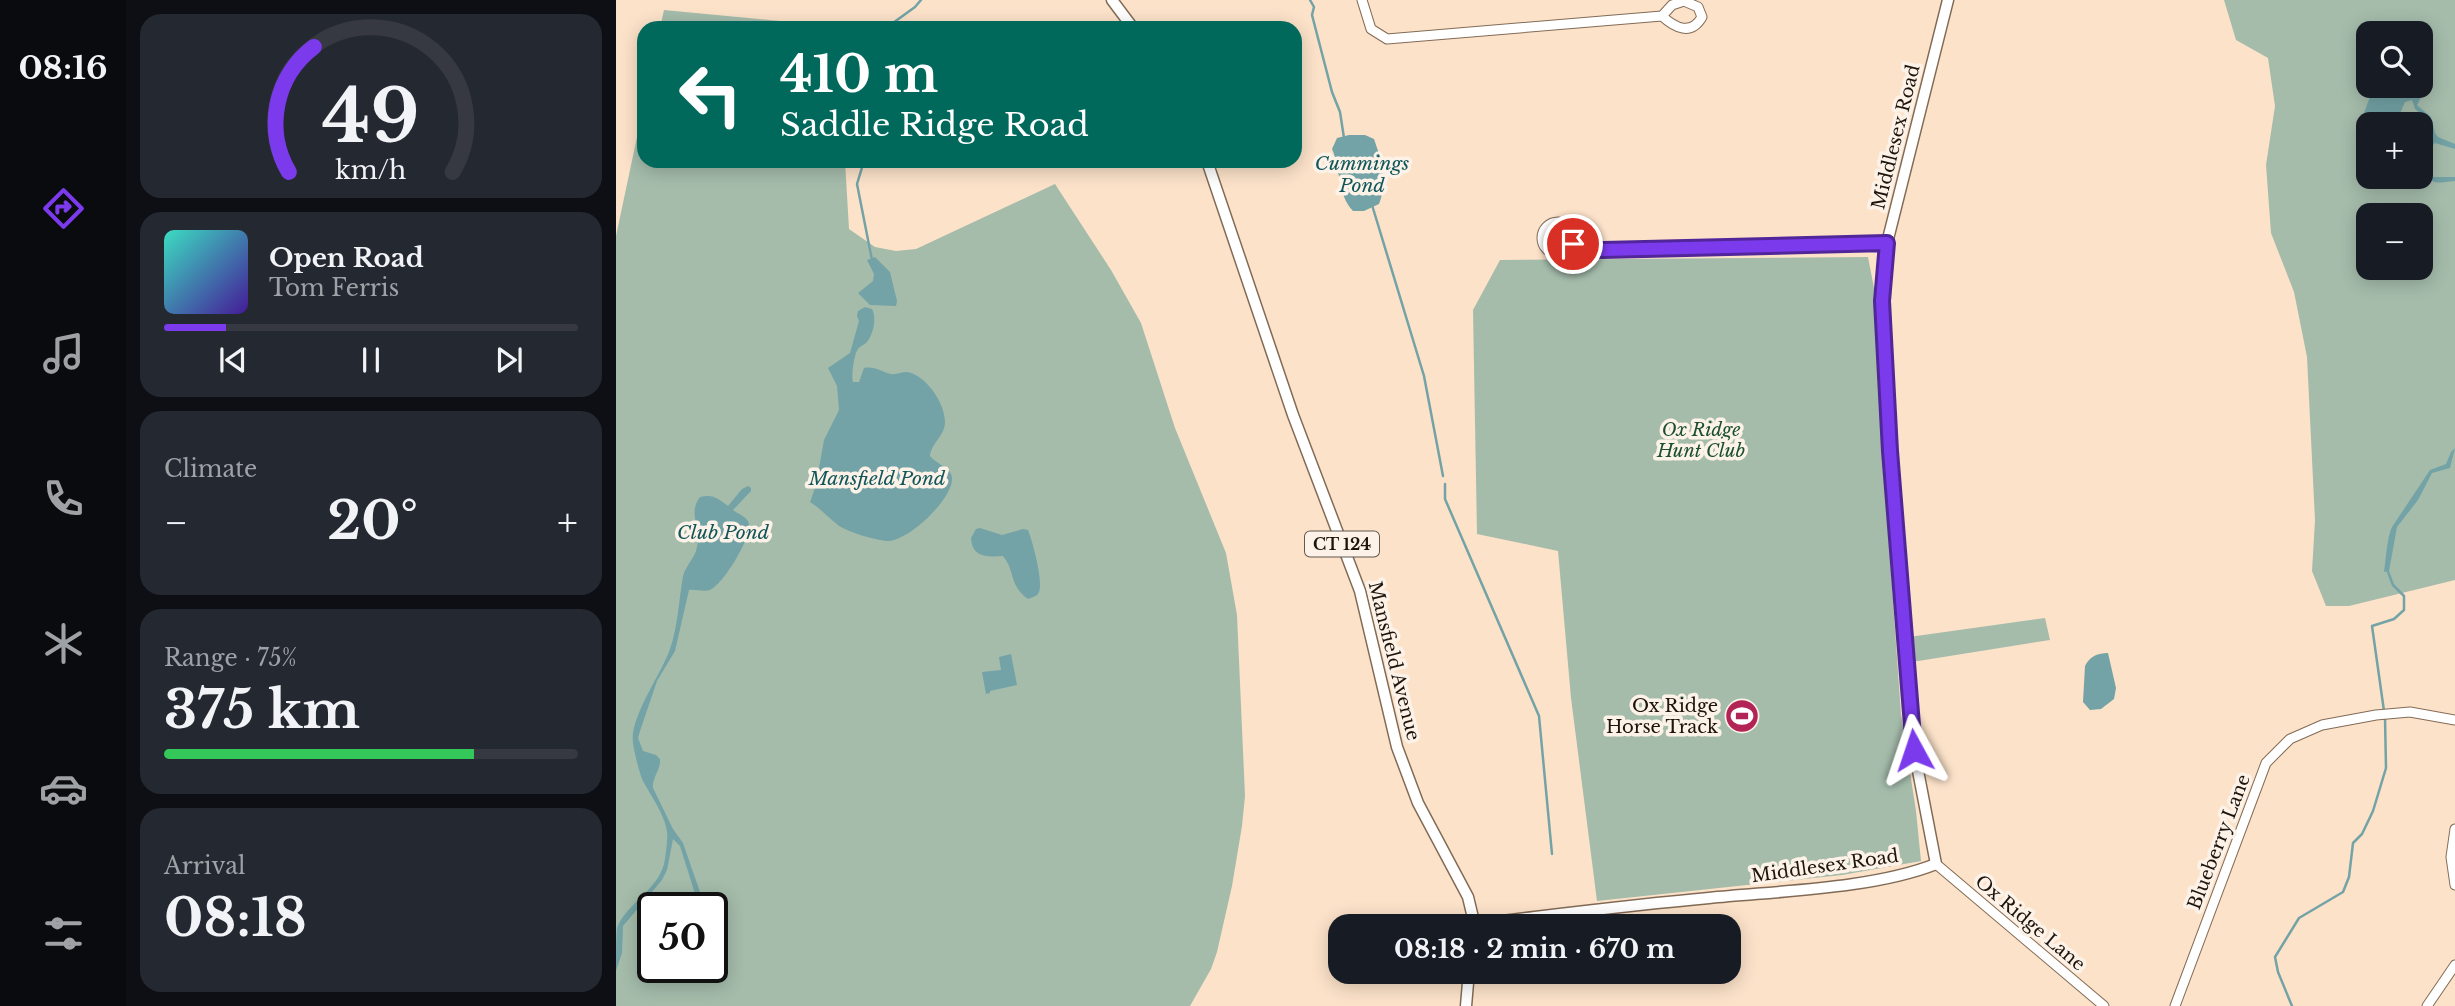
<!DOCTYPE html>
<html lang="en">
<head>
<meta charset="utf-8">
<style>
	:root { --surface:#171b24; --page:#242831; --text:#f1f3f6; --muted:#9ea1a6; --line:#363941; --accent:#7c3aed }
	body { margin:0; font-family:"Libre Baskerville",serif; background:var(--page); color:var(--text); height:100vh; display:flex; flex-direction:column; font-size:26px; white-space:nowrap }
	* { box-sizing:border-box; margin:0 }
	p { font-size:23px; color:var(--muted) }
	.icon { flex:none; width:38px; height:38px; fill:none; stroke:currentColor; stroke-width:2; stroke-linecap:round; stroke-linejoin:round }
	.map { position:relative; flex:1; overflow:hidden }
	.sheet { display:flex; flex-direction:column; gap:14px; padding:14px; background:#0d0f14; width:490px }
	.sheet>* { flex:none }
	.guide { position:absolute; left:21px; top:21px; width:665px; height:147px; border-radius:21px; box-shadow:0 4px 18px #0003; background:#00695c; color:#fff; overflow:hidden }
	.tools { position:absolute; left:1740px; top:21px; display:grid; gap:14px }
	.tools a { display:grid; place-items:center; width:77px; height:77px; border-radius:14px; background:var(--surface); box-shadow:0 4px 18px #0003; font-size:35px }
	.speed { position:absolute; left:21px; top:892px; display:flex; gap:14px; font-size:35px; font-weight:700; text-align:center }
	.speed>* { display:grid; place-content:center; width:91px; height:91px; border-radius:50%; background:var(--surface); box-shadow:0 4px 18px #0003; line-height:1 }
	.speed .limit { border:4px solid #111; border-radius:10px; background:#fff; color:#111 }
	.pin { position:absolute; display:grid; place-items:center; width:60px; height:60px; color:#fff; margin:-30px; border:4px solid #fff; border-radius:50%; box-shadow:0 2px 7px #0007 }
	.me { position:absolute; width:77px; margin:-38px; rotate:355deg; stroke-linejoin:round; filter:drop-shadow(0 0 5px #0008) }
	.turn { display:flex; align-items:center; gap:24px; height:147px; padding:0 28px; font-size:32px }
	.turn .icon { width:91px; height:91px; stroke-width:2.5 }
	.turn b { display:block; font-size:49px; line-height:60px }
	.big { font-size:52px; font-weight:800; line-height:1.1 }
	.sheet .tile { flex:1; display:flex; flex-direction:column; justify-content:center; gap:10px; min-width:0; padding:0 24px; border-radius:21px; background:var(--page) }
	.sheet .dial { align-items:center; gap:0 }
	.dial svg { height:182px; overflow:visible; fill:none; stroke:var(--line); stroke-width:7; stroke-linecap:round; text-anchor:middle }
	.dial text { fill:var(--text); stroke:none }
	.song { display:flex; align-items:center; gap:21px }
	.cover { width:84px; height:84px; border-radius:10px; background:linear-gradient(135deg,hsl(170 70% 55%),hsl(260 70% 35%)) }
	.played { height:7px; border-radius:4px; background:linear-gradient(90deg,var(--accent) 15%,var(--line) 15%) }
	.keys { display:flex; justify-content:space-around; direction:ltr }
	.heat { display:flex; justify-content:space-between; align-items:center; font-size:38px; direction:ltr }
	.charge { height:10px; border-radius:5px; background:linear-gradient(90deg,#34c759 75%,var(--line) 0) }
	.trip { position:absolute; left:712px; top:914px; width:413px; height:70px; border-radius:21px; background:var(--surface); box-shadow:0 4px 18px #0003; font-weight:800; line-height:70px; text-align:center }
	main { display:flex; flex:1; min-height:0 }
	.dock { display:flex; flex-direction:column; width:126px; justify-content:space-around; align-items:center; background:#090b0e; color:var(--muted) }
	.dock .icon { width:49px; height:49px }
	.dock .selected { color:var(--accent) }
	.dock b { font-size:32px; color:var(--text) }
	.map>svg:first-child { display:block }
</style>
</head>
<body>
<main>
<nav class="dock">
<b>08:16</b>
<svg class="icon selected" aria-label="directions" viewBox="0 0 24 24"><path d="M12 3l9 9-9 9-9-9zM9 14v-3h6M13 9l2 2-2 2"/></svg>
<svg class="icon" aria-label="music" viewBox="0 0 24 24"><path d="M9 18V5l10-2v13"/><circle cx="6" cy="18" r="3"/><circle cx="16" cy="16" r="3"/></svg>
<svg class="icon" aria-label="phone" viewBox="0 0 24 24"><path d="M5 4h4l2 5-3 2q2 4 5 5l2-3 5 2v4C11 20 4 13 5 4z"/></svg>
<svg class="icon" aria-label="climate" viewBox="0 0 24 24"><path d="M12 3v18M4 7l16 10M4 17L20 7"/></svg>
<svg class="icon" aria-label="car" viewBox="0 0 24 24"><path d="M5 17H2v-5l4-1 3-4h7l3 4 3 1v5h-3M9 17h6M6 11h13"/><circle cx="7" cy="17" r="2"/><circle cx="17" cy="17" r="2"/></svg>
<svg class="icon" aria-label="filters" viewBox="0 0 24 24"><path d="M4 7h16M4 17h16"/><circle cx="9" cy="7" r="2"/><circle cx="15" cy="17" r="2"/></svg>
</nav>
<section class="sheet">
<div class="tile dial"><svg viewBox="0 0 100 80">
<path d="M14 69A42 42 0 1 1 86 69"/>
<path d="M14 69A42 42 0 0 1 25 14" stroke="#7c3aed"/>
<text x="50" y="56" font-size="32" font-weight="700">49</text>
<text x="50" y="72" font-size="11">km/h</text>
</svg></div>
<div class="tile">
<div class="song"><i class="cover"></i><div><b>Open Road</b><p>Tom Ferris</p></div></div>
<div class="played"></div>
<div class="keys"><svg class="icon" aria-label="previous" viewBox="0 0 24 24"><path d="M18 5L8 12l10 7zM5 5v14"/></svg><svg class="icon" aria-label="pause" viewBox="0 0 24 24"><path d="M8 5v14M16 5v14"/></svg><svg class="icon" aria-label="next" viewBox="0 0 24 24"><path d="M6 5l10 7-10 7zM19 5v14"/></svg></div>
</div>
<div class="tile"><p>Climate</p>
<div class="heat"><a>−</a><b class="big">20°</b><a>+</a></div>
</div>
<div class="tile"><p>Range · 75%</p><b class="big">375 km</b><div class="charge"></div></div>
<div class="tile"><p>Arrival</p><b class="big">08:18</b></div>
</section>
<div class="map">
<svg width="1839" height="1006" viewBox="0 0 1839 1006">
	<rect width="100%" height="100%" fill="#fce2c9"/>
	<path fill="#a5bcab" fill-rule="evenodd" d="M1608 0H1839V580L1733 606H1710L1696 571 1699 520 1691 357 1678 292 1655 233 1650 165 1659 106 1652 58 1620 40ZM1752 33H1804V86H1752ZM1752 124H1804V177H1752ZM1752 215H1804V268H1752Z
		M48 10 227 27V28H44Z
		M28 104V161H229L233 229 259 247 280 251 300 249 439 184 495 270 525 323 559 428 610 553 621 615 629 796 626 826 616 886 601 952 595 969 574 1006H0V236ZM37 908H96V968H37Z
		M1252 257 1259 293 1266 443 1285 714 1300 811 1305 861 1226 875 981 901 955 698 942 551 861 534 857 310 884 260Z
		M1429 618 1434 640 1296 662 1293 637Z"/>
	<path fill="#73a3a6" d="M1804 61C1816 78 1809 90 1801 105L1815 117 1819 133 1822 137 1839 144V149L1819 143C1808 151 1809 167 1817 177H1839V181C1820 183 1818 186 1804 170L1809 138 1805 114 1799 109 1796 100 1789 102 1783 116V124H1752V142L1746 138 1745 121 1758 86H1804Z
		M733 135H749L758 139C766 162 772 181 763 204L748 211H737C721 194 725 169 716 149L721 138Z
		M259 257 274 272 281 301 280 306 254 305 242 293 257 281 258 274 251 260Z
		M249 307 256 309C261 319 257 334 251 342 248 345 244 346 242 349 238 354 235 376 237 382H243L248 368C259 366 265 372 275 374 280 375 285 372 291 372 310 375 329 403 329 422 329 436 315 443 314 456 319 463 336 468 336 478 337 499 291 543 270 541 256 539 235 533 223 526 213 518 205 509 194 502L200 485 208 440 223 410 221 386 212 368 234 353 243 321 241 316 242 311Z
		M1839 448 1834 468 1816 473 1802 500 1781 527 1773 571 1768 572C1770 559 1771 537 1776 527L1814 470 1830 464 1835 452Z
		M132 486 135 488V491L117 510C122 514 132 517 133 524 135 539 107 584 94 590 88 592 79 589 73 590L59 651 41 681 24 731 22 738 27 751 40 755 44 759C45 770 36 777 37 788L57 829 67 843 85 895 83 908H77L80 903V897L64 846 57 839 51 870 46 880 7 926 6 953 0 971C0 960 0 938 1 928 10 903 45 889 49 859 50 850 52 840 51 832 49 814 34 795 26 779 23 771 18 751 17 743 13 718 46 673 54 649 62 626 63 599 67 576 70 565 79 558 81 547 86 528 71 514 84 497 98 494 102 499 112 506L126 489Z
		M364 528 386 535 407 529 412 530C416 540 429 585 422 594 421 596 414 598 412 599 392 584 400 572 387 556 372 557 356 558 355 538L360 529Z
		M1492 653 1500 688 1498 699 1485 709 1474 710 1467 702 1469 666C1474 656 1482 653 1492 653Z
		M395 654 401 685 374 691V693L370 694 366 672 385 670 383 657Z"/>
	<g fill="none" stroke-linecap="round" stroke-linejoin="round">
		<path stroke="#73a3a6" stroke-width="2.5" d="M694 0 698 7 696 15 716 92 724 112 728 138
			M270 28 299 7 305 0
			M248 161 241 184 256 260
			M756 205 808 376 827 476
			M829 484V499L923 716 936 854
			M1768 711 1756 626 1778 619 1788 610V596L1777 585 1771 569
			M1676 1006 1662 972 1659 957 1683 918 1727 892 1733 877 1737 843 1746 834 1757 811 1770 768 1769 717"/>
		<g stroke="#826b56" stroke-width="11">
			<path id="minor" d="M746 0 755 29 771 39 1046 16 1056 5 1068 1 1082 7 1086 17C1075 36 1059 28 1046 16
				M926 238a16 16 0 1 1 32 0a16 16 0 1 1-32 0Z
				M955 248 987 250 1271 243
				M1839 829 1835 857 1839 885
				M1320 864 1488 1006
				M1559 1006 1650 763 1674 739 1706 725 1760 715 1794 712 1839 720
				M1811 1006 1839 965"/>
		</g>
		<g stroke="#826b56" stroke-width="13">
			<path id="major" d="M496 0 517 28
				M591 161 677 415 744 591 781 747 802 803 852 897 859 926
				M859 924C937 915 1014 905 1093 898 1161 891 1257 889 1320 864L1298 750 1274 451 1266 301 1271 243 1332 0
				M850 1006 853 971"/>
		</g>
		<use href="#minor" stroke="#fff" stroke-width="9"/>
		<use href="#major" stroke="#fff" stroke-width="10"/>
	</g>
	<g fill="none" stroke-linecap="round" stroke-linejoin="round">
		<g stroke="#51269a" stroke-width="18">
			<path id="route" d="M957 244 955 248 987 250 1271 243 1266 301 1274 451 1298 750"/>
		</g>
		<use href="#route" stroke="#7c3aed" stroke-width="12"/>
	</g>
	<defs>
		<g id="stadium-disc" transform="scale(1.75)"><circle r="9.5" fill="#b22356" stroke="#fdf2e8"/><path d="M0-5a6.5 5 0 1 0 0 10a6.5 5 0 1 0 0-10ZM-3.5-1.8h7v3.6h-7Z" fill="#fff"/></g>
	</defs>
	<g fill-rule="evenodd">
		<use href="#stadium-disc" x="1126" y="716"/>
	</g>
	<g text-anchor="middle" stroke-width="7" stroke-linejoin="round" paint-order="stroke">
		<rect fill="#fdf2e8" stroke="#60574e" stroke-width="2" x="689" y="531.5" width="74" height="25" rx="5"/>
		<g font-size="16" font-weight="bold" fill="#1d140c">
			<text x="726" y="550">CT 124</text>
		</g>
		<g font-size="18" fill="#1d140c" stroke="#fdf2e8">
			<text transform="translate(1280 137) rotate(-76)" y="6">Middlesex Road</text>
			<text transform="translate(778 661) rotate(76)" y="6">Mansfield Avenue</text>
			<text transform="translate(1603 842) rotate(-69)" y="6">Blueberry Lane</text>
			<text transform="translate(1209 866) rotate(-8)" y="6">Middlesex Road</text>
			<text transform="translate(1414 923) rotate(40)" y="6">Ox Ridge Lane</text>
		</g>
		<g font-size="18" font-style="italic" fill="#18502f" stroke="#fdf2e8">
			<text x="1085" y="436">Ox Ridge<tspan x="1085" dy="21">Hunt Club</tspan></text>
		</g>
		<g font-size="18" fill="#1d140c" stroke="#fdf2e8" text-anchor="end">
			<text x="1102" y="712">Ox Ridge<tspan x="1102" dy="21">Horse Track</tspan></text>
		</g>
		<g font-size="19" font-style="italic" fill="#10565a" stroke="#fdf2e8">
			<text x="746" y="170">Cummings<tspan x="746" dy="22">Pond</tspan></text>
			<text x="261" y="485">Mansfield Pond</text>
			<text x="107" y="539">Club Pond</text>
		</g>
	</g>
</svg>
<div class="tools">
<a><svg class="icon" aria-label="search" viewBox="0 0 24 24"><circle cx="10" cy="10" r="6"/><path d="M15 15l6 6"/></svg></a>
<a>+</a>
<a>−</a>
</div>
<div class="speed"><div class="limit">50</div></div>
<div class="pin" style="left:957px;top:244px;background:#d93025"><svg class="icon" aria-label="arrive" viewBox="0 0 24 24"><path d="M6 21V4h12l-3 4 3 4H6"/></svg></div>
<svg class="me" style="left:1298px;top:750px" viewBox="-20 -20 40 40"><path d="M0-17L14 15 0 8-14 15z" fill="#7c3aed" stroke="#fff" stroke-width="4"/></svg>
<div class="trip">08:18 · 2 min · 670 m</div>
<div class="guide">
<div class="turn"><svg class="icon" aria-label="left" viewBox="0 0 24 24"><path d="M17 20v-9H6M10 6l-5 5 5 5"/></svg><div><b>410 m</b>Saddle Ridge Road</div></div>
</div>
</div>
</main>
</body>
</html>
